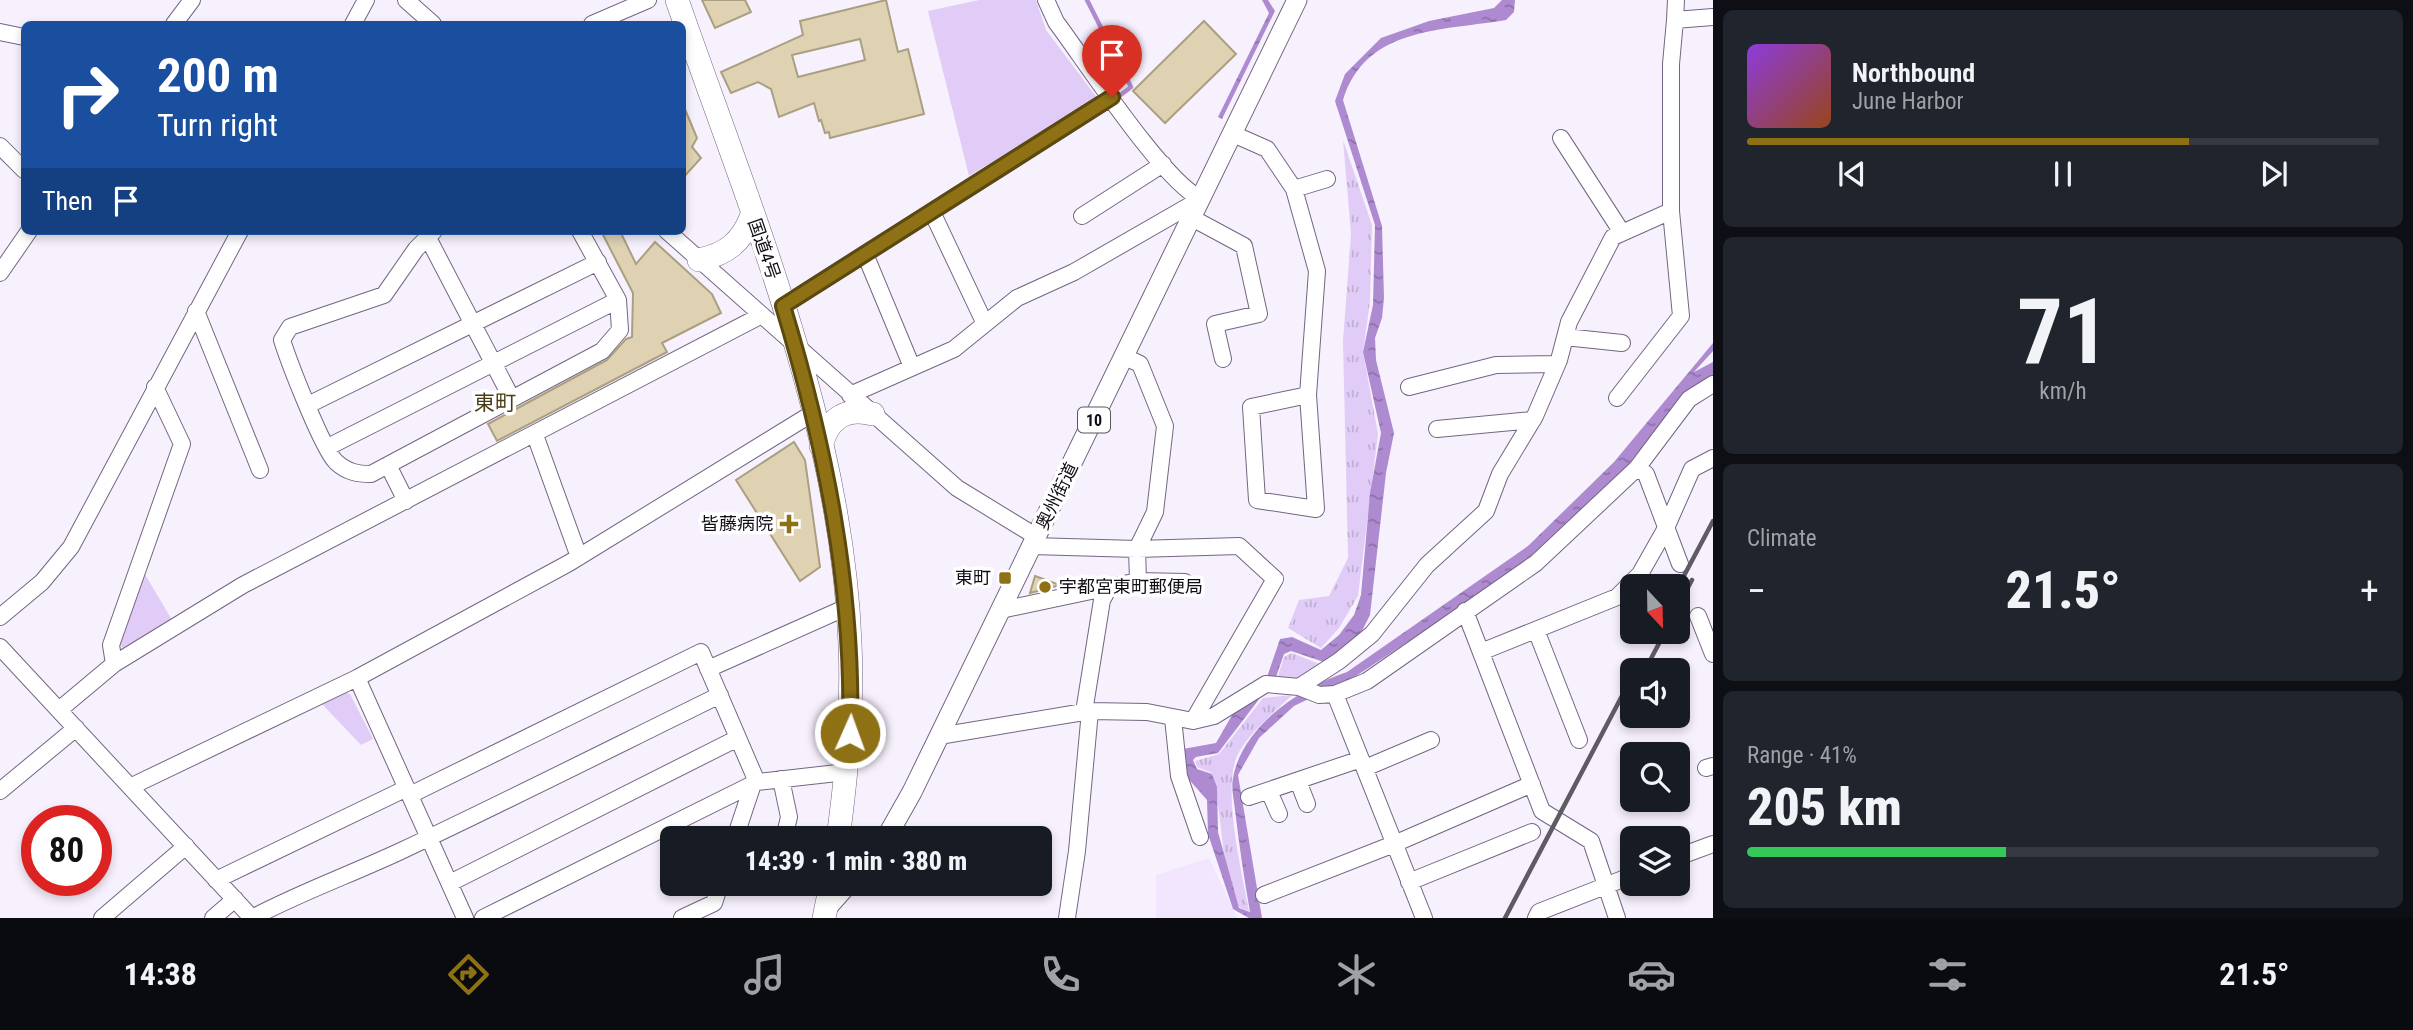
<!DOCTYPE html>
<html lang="en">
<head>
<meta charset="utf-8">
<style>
	:root { --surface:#171b24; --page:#20242c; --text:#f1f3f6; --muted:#9ea1a6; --line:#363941; --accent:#8e7115 }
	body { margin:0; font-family:"Roboto Condensed","Noto Sans JP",sans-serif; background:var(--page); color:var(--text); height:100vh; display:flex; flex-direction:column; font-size:26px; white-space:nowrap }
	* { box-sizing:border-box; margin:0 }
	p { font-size:23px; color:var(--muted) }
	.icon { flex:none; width:38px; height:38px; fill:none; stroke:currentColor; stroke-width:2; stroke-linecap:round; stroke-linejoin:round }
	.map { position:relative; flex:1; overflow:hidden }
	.sheet { display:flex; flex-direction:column; gap:10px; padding:10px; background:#0d0f14; width:700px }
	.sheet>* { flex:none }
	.guide { position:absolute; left:21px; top:21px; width:665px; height:214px; border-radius:10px; box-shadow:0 4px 10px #0003; background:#1a4fa0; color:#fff; overflow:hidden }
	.needle { width:46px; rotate:158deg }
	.buttons { position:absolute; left:1620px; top:574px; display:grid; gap:14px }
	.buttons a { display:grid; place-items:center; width:70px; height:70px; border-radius:10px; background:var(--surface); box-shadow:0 4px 10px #0003; font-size:35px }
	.speed { position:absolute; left:21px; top:805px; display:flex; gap:14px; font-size:35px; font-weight:700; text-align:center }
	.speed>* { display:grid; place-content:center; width:91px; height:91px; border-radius:50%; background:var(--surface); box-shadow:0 4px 10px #0003; line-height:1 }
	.speed .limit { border:10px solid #d22; background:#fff; color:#111 }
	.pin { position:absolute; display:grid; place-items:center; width:60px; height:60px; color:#fff; margin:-72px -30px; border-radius:50% 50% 50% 0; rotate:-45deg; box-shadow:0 0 7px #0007 }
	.pin .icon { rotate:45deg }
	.me { position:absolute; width:77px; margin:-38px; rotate:2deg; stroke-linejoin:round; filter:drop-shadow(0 0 5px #0008) }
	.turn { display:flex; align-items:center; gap:24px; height:147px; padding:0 21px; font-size:32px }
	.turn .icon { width:91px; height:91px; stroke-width:2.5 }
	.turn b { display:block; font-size:49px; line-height:60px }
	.then { display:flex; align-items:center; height:66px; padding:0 21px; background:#0003; gap:14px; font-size:26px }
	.big { font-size:52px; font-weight:800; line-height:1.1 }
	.sheet .widget { flex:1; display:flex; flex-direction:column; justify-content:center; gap:10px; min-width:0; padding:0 24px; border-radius:10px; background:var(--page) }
	.sheet .dial { align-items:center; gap:0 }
	.dial b { font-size:91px; line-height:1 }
	.song { display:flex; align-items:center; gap:21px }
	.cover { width:84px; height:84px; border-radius:10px; background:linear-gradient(135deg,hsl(270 70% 55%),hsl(20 70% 35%)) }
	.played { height:7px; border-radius:4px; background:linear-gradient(90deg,var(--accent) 70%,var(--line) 70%) }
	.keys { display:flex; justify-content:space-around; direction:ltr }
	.heat { display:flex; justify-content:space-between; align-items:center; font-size:38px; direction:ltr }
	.charge { height:10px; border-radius:5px; background:linear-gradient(90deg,#34c759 41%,var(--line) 0) }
	.trip { position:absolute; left:660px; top:826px; width:392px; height:70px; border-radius:10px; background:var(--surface); box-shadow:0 4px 10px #0003; font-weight:800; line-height:70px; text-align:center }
	.menu { display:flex; height:112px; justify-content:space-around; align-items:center; background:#090b0e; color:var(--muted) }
	.menu .icon { width:49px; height:49px }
	.menu .selected { color:var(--accent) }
	.menu b { font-size:32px; color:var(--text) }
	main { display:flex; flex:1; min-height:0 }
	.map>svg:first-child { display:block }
</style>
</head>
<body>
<main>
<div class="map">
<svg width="1713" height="918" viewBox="0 0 1713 918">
	<defs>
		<pattern id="grass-tufts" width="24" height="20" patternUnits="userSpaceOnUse" patternTransform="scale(1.75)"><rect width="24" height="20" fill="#e1ccf7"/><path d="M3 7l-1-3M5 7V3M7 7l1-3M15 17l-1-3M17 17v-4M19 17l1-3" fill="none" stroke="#c0aed3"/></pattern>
		<pattern id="water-ripples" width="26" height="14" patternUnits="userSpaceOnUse" patternTransform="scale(1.75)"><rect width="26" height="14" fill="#ae8bd1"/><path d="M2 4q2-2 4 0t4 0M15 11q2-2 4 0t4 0" fill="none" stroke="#8c70a9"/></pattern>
	</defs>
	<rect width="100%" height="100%" fill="#f7f1fd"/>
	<path fill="#f1e6fd" d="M1209 858 1237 918H1156V875Z"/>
	<path fill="url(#grass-tufts)" d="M1343 140 1372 225 1370 302 1363 352 1378 434 1358 596 1339 628 1321 648 1288 628 1299 600 1329 596 1348 558 1343 341 1351 234Z
		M1292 653 1324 666 1298 681 1277 679 1284 657Z
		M1292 695C1274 713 1248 733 1237 756 1222 790 1242 874 1249 911 1246 910 1242 909 1239 907 1223 892 1221 798 1212 773L1197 767 1195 761 1219 754 1263 698Z"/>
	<path fill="#e1ccf7" d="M979 0H1036L1046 30 1098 99 969 176 928 11Z
		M139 564 172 620 123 648 114 638Z
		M341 691 350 694 373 739 361 745 320 702Z"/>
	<path fill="url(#water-ripples)" d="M1262 0H1268L1275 11 1222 119 1218 117 1269 13Z
		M1502 0H1515L1514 12 1506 20C1443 31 1366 26 1343 100L1382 226 1384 298 1382 318 1375 338 1376 360 1394 433 1386 473 1370 615 1361 633 1341 651 1324 662 1291 651 1284 654 1276 677 1218 753 1196 757 1193 760 1197 769 1212 774 1217 787 1218 832 1239 908 1250 912C1244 878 1239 844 1235 810 1234 800 1231 788 1233 778 1242 726 1301 687 1347 672L1528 546 1614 462 1713 343V351L1694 372 1713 362V375L1680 400 1623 471 1515 571 1356 676 1294 706 1259 738 1238 775 1262 918H1249L1233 909 1208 834 1207 800 1185 775 1183 749 1216 743 1235 710 1267 677 1280 639 1292 637 1321 650 1339 635 1354 615 1361 595 1370 493 1381 433 1363 352 1373 305 1375 225 1335 101 1345 74 1381 38 1429 21 1494 8Z"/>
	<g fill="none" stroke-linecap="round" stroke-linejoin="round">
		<path stroke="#ae8bd1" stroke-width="4.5" d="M1087 0 1131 87 1118 97"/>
	</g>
	<path fill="#ded2b2" stroke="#aa9f80" stroke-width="2" fill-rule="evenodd" d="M702 0H745L751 12 715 28Z
		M886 0 898 52 908 49 924 114 830 138 829 132 825 133 821 120 819 121 814 103 779 117 771 89 758 82 731 93 721 72 803 35 800 21ZM860 39 865 60 798 77 792 55Z
		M1204 21 1236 54 1165 123 1133 91Z
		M682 102 697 138 692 147 701 158 682 179Z
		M601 231H620L636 264 655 242 712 294 721 313 662 343 667 352 497 441 488 424 607 360 626 339 632 337 633 293Z
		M794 442 805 460 820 567 800 581 736 480Z
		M1035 576 1060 585 1030 593Z"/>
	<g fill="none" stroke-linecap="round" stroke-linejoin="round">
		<g stroke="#736681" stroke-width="18">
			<path id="minor" d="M406 0 433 24
				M1046 0 1056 22C1086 62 1163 181 1201 199
				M1676 0 1675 20 1713 17
				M174 24 192 0
				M353 24 366 0
				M592 24 648 0
				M0 32 24 37
				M1233 134 1267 149 1294 189 1317 271 1308 395 1316 509 1257 500 1251 407 1308 395
				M1561 138 1621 231
				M0 146 24 170
				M1294 189 1327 179
				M932 212 985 324
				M1082 216 1163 164
				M1192 218 1244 246 1259 314 1215 324 1223 359
				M434 231 416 249 384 295 290 327 282 340C289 362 322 448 336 462 347 472 357 474 371 474L602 351 620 330 618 300 580 231
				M667 231 957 488 1037 537
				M427 236 512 399
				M865 254 912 367
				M0 273 29 231
				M783 306 1112 97
				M196 311 260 470
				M1565 337 1622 343
				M1125 357 1140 364 1165 426 1155 512 1137 549 1138 581
				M1409 387 1496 365 1557 364
				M850 395 954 349 1017 298 1074 272 1201 199
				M1617 398 1681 316 1671 211
				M308 405 598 262
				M1437 429 1533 420
				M535 435 579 557
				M328 447 618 300
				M388 465 406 501
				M1637 468 1646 474 1680 564
				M1032 546 1137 549 1239 546 1275 579 1193 721
				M1001 610 1138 581 1185 582
				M1465 611 1542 811 1591 841 1617 918
				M1698 616 1713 654
				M0 617 42 582 71 547 240 231
				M1536 630 1579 740
				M0 647 252 918
				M1481 652 1617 597 1640 574 1666 528 1692 469 1713 458
				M114 664 111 645 182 444 155 387
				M708 669 847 607
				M357 678 465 918
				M1299 687 1339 661 1372 634 1427 565 1486 511 1500 474 1535 416 1559 360 1569 322 1613 237 1671 211V64L1675 20
				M1335 694 1424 918
				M59 710 114 664 243 585 762 315
				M1084 712 1102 600 1110 586
				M1173 718 1179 776 1200 837
				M939 736 1090 711 1147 712 1193 721 1214 716 1266 684 1299 687 1319 695 1335 694 1367 681 1536 563 1637 468 1689 399 1713 384
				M1365 768 1431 740
				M1706 768 1713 766
				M781 779 789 817 784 838
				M1298 781 1307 804
				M132 786 357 678 569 563 813 413
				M0 791 76 728
				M1269 791 1279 814
				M410 795 701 652 757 782
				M1249 797 1361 759
				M735 838 753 784
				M1678 857 1713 844
				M216 880 407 788
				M1409 882 1532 832
				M450 883 738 738
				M1264 895 1394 844 1532 784
				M102 918 186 846
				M213 918 235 899
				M252 918C301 892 352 874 403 850 509 800 614 747 720 695
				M483 918 757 782 846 772
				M682 918 714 903 720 884
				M1067 918 1077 851 1090 711
				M1536 918 1539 912 1633 875"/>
		</g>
		<g stroke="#736681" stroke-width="21">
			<path id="major" d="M886 838 912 792 1297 0
				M826 909 848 884"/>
		</g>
		<g stroke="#736681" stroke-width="24">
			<path id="highway" d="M677 0C748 204 842 425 850 643 853 708 847 773 838 838
				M699 260C727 254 742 242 752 215
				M821 446C828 419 845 407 873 414
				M824 918 831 884"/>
		</g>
		<use href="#minor" stroke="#fff" stroke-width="16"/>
		<use href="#major" stroke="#fff" stroke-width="19"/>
		<use href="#highway" stroke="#fff" stroke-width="23"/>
		<path stroke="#605a65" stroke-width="4.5" d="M1678 587 1713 521
			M1678 606 1692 580
			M1645 670 1665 632
			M1505 918 1633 675"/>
	</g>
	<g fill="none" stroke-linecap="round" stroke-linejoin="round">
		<g stroke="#5c490e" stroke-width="18">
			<path id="route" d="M850 733C854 587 825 445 783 306L1112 97"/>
		</g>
		<use href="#route" stroke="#8e7115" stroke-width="12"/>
	</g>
	<g fill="#8e7115" stroke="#fff" stroke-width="2.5">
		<path d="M785.5 513.5h7v7h7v7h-7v7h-7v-7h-7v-7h7z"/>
		<rect x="998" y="571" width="14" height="14" rx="3.5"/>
		<circle cx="1045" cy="587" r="7"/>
	</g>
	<g text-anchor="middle" stroke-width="7" stroke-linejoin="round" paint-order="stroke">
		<rect fill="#fff" stroke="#58555c" stroke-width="2" x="1078" y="407.5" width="32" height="25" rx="5"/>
		<g font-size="16" font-weight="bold" fill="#110c16">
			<text x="1094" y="426">10</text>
		</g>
		<g font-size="18" fill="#110c16" stroke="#fff">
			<text transform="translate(764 249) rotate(71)" y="6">国道4号</text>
			<text transform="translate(1057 496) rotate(-64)" y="6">奥州街道</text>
		</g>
		<g font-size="18" fill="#110c16" stroke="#fff" text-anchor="end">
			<text x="773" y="530">皆藤病院</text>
			<text x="991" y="584">東町</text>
			<text x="1059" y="593" text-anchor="start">宇都宮東町郵便局</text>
		</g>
		<g font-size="21" fill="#493b13" stroke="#fff">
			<text x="495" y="410">東町</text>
		</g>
	</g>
</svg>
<div class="buttons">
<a><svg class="needle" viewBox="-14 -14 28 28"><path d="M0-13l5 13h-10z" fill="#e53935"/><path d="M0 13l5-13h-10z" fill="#9ea1a6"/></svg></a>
<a><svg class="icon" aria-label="sound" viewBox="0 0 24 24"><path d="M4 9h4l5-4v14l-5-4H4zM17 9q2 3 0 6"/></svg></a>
<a><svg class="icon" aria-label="search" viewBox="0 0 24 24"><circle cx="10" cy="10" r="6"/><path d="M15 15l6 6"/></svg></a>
<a><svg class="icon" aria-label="layers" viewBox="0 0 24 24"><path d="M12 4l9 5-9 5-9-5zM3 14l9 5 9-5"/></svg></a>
</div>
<div class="speed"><div class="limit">80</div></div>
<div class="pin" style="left:1112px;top:97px;background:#d93025"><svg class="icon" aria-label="arrive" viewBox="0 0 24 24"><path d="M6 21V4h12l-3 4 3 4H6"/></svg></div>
<svg class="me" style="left:850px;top:733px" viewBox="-20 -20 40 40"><circle r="17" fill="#8e7115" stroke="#fff" stroke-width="3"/><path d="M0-11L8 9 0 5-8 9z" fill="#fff"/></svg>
<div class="trip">14:39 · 1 min · 380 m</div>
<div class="guide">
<div class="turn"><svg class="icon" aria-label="right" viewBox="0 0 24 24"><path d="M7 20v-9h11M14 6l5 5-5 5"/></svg><div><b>200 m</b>Turn right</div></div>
<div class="then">Then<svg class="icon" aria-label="arrive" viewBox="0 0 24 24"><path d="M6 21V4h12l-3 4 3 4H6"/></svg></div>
</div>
</div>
<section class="sheet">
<div class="widget">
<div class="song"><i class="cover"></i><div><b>Northbound</b><p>June Harbor</p></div></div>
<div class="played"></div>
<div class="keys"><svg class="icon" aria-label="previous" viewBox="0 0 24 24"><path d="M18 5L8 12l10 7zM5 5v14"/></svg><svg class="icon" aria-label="pause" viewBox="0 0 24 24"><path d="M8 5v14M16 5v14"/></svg><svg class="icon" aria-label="next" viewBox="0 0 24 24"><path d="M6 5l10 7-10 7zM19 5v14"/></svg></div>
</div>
<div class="widget dial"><b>71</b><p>km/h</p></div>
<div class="widget"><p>Climate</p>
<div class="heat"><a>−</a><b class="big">21.5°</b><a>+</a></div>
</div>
<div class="widget"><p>Range · 41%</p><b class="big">205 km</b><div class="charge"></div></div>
</section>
</main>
<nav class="menu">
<b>14:38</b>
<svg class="icon selected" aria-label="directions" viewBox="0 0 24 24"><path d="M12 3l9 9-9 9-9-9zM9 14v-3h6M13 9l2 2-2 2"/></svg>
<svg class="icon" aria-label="music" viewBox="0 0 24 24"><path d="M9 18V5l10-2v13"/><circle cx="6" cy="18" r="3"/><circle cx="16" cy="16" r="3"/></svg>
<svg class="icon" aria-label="phone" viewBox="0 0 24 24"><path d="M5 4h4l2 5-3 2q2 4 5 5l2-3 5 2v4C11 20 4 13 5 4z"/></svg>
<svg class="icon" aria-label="climate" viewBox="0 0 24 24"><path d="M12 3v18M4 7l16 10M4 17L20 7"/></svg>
<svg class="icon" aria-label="car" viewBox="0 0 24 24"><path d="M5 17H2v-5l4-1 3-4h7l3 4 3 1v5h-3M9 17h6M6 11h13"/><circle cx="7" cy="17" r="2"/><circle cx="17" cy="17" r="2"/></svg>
<svg class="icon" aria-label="filters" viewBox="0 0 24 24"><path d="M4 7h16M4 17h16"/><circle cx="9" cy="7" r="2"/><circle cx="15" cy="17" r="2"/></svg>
<b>21.5°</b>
</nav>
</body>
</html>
